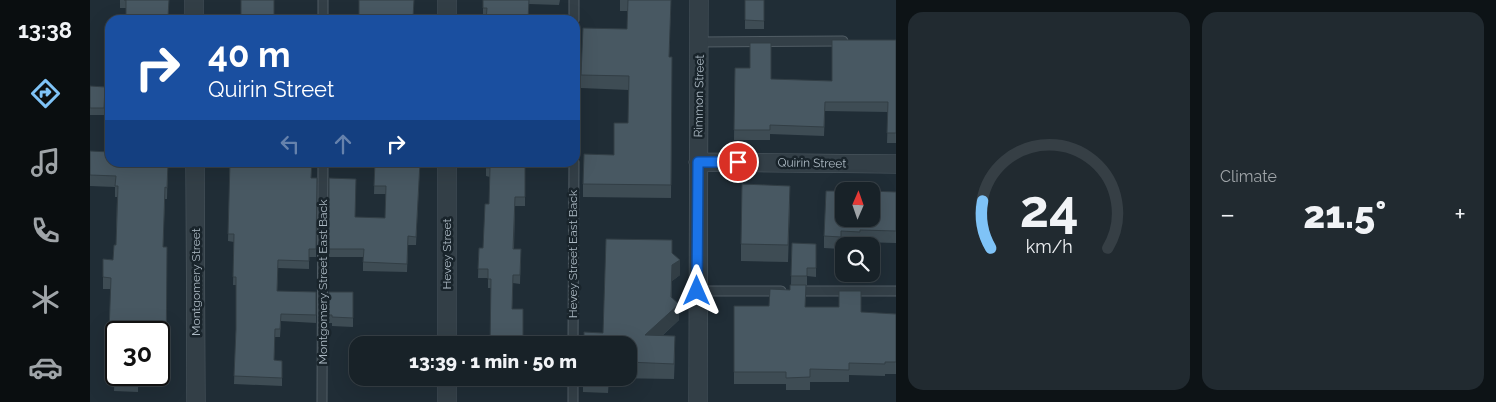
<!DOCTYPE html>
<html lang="en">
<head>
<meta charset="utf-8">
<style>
	:root { --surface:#182228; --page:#212a30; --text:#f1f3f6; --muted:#9fa4a8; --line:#363f45; --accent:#7fc3f7 }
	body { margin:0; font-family:Raleway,sans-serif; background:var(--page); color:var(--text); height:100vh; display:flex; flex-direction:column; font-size:19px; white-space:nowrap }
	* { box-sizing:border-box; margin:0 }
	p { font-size:16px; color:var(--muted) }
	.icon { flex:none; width:28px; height:28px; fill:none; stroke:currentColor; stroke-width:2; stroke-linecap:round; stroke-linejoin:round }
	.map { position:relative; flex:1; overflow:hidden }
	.panel { display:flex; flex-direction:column; gap:12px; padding:12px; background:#0d1316; width:600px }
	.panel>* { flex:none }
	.banner { position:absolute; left:15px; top:15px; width:475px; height:152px; border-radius:15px; box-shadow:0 5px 20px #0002,0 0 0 1px var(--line); background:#1a4fa0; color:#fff; overflow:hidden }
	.needle { width:32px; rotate:2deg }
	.buttons { position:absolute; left:745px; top:182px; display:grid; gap:10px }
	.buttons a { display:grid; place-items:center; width:45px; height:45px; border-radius:10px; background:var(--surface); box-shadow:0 5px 20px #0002,0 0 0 1px var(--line); font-size:25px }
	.speed { position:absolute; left:15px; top:321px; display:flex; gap:10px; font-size:25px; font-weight:700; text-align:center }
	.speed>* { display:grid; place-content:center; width:65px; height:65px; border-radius:50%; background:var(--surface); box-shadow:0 5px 20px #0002,0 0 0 1px var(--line); line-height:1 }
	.speed .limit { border:2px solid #111; border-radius:8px; background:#fff; color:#111 }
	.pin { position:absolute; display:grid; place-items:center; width:42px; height:42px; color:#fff; margin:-21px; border:2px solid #fff; border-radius:50%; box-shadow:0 1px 5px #0007 }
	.me { position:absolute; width:55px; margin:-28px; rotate:0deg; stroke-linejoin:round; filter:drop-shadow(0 0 4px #0008) }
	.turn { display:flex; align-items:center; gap:18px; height:105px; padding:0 20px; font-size:22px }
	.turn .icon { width:65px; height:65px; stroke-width:2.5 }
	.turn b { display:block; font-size:35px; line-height:42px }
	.lanes { display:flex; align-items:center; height:48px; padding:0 20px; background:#0003; justify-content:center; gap:25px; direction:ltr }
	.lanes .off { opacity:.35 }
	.big { font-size:38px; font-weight:800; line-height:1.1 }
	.panel .widget { flex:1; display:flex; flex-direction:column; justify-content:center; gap:8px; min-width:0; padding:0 18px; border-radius:15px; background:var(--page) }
	.panel .dial { align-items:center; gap:0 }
	.dial svg { height:130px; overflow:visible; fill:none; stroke:var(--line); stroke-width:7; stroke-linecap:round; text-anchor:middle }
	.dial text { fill:var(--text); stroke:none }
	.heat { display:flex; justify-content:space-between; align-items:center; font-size:28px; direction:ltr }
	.panel .tiles { flex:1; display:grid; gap:12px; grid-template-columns:repeat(2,1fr) }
	.trip { position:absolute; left:259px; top:336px; width:288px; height:50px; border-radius:15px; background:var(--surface); box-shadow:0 5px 20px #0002,0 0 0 1px var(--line); font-weight:800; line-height:50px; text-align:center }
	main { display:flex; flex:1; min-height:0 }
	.menu { display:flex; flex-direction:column; width:90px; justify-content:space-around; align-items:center; background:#0a0e10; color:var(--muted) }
	.menu .icon { width:35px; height:35px }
	.menu .current { color:var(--accent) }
	.menu b { font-size:22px; color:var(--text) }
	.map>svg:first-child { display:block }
</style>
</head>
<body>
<main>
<nav class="menu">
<b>13:38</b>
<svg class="icon current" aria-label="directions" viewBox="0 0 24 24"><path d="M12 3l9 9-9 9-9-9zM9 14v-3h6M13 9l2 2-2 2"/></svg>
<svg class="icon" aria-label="music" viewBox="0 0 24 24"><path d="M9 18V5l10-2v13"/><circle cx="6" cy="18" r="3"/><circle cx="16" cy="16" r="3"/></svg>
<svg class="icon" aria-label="phone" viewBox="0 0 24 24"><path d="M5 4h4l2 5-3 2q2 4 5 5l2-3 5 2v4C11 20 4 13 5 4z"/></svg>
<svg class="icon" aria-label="climate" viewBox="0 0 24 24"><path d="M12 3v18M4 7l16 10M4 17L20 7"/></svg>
<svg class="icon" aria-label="car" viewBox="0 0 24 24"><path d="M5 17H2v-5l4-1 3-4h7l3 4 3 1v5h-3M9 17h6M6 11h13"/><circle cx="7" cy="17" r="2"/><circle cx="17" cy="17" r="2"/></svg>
</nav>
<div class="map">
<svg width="806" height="402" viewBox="0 0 806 402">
	<rect width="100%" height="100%" fill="#202d36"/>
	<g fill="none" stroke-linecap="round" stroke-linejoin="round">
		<g stroke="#515d65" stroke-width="11">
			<path id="service" d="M233 20V0
				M484 20V0
				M609 42 753 41
				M607 291H691
				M706 291H806
				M483 345 484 162
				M232 402 233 162
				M483 402V378"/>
		</g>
		<g stroke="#515d65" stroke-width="19">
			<path id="minor" d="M104 0V20
				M357 20V0
				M105 162 106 402
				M608 162 806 164
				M357 345V162
				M357 378V402
				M608 402 609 0"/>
		</g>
		<use href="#service" stroke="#333f47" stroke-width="9"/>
		<use href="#minor" stroke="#333f47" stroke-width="18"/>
	</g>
	<path fill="#3e4c54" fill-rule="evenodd" d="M30 0H79L36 8H30Z
		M393 0H470L469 5 439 4 396 16H393Z
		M530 0H581L579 57H582L581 198 493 197V184L524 155 538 123 539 90 491 88V75L537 29V11H530Z
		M655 0H674V29H655Z
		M806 40V143H797L798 112 735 111 734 136 680 134V140H644L645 68H660L681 79 742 81Z
		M0 86 15 87 14 115H0Z
		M0 151 78 162 77 199H75L73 247H77L76 384 48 383V392L24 391 26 344H19L21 289H13V259L23 260 26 245 27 197H25V187L0 186ZM69 332V375H26Z
		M140 162 222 178H227L226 257H219V269L188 268 187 291 226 292V323L191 321 190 337H185L184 360 192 361V386L144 384 146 329V285H143L144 242 138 241Z
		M285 162H330L326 245H318L317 272 273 271V257H239V178L265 217 295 218 296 194H284Z
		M396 162H435V206H425L424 249H431L430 284 423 283 422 309 433 345 401 288H398V278H388L389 248H393L399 204 400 177 396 176Z
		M806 192V243L770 242V244L751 243V249L734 248V236Z
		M700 203 698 262 651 261V244Z
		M702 243 726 244V277L717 276V285H701Z
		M582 253 590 275 582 281V297L589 320 572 336 585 352 584 379 519 378 518 393 493 392V378H538V345L513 333Z
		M239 292H263V327L242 326V323H239Z
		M644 306 716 307 771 312 806 314V374H795V376L759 375V382H720V390H696V384H644Z
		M291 378H332V381L291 380Z"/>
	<path fill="#323e45" d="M590 260V275L582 281 581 311 589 304V320L555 351V335L582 265Z"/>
	<path fill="#485862" stroke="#323e45" d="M34 0H79L78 17H80V20H36V0Z
		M151 0H184V19H177V20H143V16H151Z
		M269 0H324L323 18H326L325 20H269Z
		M393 0H439L438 20H396L397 8H393Z
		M538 0H581L579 57H582L581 185 493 184 494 154 524 155V123H538L539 76 491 75 493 28 537 29Z
		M655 0H674V21L655 20Z
		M742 40H806V133H797L798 102H735L734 127 680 125V130H644L645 68H660V43H681V79L742 81Z
		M0 86 15 87 14 108H0Z
		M0 151 20 152V162H78L77 188 75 187 73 247H77L76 372H69V332H26V375H48V380H24L26 333 19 332 21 278 13 277V259L23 260 24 245H26L28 186H25L26 176 0 175Z
		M140 162H222L221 178H227L226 249H219V261L188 260 187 291 226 292V315L191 314 190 329H185L184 360 192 361V378L144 376 146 329V277H143L144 234H138Z
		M285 162H330L326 237 318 236 317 264 273 262 274 249H239V178L266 179 265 217 295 218 296 186H284Z
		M396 162H435V197H425L423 249H431L430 275H423L422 309H433V345H400L401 279H398V269H388L389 248H393L395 204H399L400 168H396Z
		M652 184 700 186 698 245 651 244Z
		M736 191H775H754V219H781V191L806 192V231L770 230V232L751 231V237L734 236Z
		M516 239 582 240V253L590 260 582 265 581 297 589 304 555 335 585 336 584 364 538 362V345H494V332L513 333Z
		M702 243 726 244V268H717V276H701Z
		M700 285H716L715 307H749V291H771V312L806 314V362H795V364L759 363V370L720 369V377L696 378V372H644V306H679L680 289 700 290Z
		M239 292H263V318L242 317V315H239Z
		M292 343 333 344V345H292Z"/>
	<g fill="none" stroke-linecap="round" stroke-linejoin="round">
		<g stroke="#114b97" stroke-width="12">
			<path id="route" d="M607 291 608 162H648"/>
		</g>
		<use href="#route" stroke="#1a73e8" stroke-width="9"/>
	</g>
	<g text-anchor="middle" stroke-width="5" stroke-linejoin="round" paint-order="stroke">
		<g font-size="12" fill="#adbac4" stroke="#19242b">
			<text transform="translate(609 96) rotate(-89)" y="4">Rimmon Street</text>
			<text transform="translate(722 163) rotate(1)" y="4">Quirin Street</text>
			<text transform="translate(357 254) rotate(-90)" y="4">Hevey Street</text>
			<text transform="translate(483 254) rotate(-90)" y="4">Hevey Street East Back</text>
			<text transform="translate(106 282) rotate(-90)" y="4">Montgomery Street</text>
			<text transform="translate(233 282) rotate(-90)" y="4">Montgomery Street East Back</text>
		</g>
	</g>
</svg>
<div class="buttons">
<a><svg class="needle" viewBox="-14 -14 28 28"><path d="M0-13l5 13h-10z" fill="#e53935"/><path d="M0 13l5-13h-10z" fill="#9fa4a8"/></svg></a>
<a><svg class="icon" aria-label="search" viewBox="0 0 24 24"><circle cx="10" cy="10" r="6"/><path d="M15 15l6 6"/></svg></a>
</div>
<div class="speed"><div class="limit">30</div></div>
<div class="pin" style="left:648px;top:162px;background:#d93025"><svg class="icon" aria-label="arrive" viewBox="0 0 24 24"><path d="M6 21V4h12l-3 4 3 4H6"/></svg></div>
<svg class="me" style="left:607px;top:291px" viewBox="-20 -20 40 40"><path d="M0-17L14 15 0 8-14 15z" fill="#1a73e8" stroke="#fff" stroke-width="4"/></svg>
<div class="trip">13:39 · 1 min · 50 m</div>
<div class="banner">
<div class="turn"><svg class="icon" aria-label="right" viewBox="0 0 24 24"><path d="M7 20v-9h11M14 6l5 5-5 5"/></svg><div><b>40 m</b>Quirin Street</div></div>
<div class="lanes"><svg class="icon off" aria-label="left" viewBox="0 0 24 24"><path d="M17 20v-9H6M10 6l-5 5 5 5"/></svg><svg class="icon off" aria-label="ahead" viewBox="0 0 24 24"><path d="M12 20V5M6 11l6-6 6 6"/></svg><svg class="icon" aria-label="right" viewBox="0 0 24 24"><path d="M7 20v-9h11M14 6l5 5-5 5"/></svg></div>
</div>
</div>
<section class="panel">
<div class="tiles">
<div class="widget dial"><svg viewBox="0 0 100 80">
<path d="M14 69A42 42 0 1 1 86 69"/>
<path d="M14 69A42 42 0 0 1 9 40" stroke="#7fc3f7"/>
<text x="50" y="56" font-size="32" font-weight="700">24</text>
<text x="50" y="72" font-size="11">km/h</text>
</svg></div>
<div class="widget"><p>Climate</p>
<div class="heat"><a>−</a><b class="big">21.5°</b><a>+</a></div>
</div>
</div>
</section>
</main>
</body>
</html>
